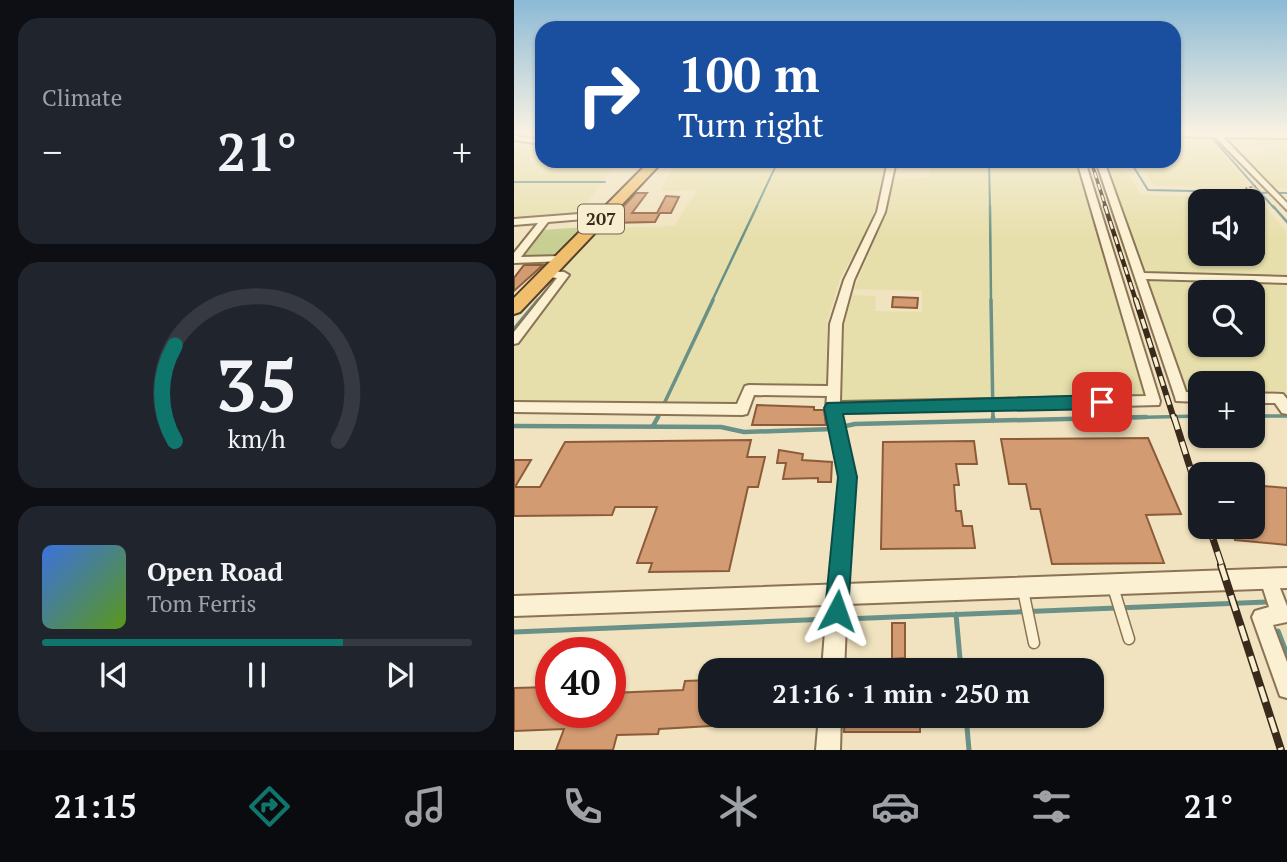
<!DOCTYPE html>
<html lang="en">
<head>
<meta charset="utf-8">
<style>
	:root { --surface:#171b24; --page:#20242c; --text:#f1f3f6; --muted:#9ea1a6; --line:#363941; --accent:#0f766e }
	body { margin:0; font-family:"PT Serif",serif; background:var(--page); color:var(--text); height:100vh; display:flex; flex-direction:column; font-size:26px; white-space:nowrap }
	* { box-sizing:border-box; margin:0 }
	p { font-size:23px; color:var(--muted) }
	.icon { flex:none; width:38px; height:38px; fill:none; stroke:currentColor; stroke-width:2; stroke-linecap:round; stroke-linejoin:round }
	.map { position:relative; flex:1; overflow:hidden }
	.drawer { display:flex; flex-direction:column; gap:18px; padding:18px; background:#0d0f14; width:514px }
	.drawer>* { flex:none }
	.banner { position:absolute; left:21px; top:21px; width:646px; height:147px; border-radius:21px; box-shadow:0 2px 5px #0004; background:#1a4fa0; color:#fff; overflow:hidden }
	.fabs { position:absolute; left:674px; top:189px; display:grid; gap:14px }
	.fabs a { display:grid; place-items:center; width:77px; height:77px; border-radius:14px; background:var(--surface); box-shadow:0 2px 5px #0004; font-size:35px }
	.speed { position:absolute; left:21px; top:637px; display:flex; gap:14px; font-size:35px; font-weight:700; text-align:center }
	.speed>* { display:grid; place-content:center; width:91px; height:91px; border-radius:50%; background:var(--surface); box-shadow:0 2px 5px #0004; line-height:1 }
	.speed .limit { border:10px solid #d22; background:#fff; color:#111 }
	.pin { position:absolute; display:grid; place-items:center; width:60px; height:60px; color:#fff; margin:-30px; border-radius:14px; box-shadow:0 4px 10px #0006 }
	.me { position:absolute; width:77px; margin:-38px; rotate:4deg; stroke-linejoin:round; filter:drop-shadow(0 0 5px #0008) }
	.turn { display:flex; align-items:center; gap:24px; height:147px; padding:0 28px; font-size:32px }
	.turn .icon { width:91px; height:91px; stroke-width:2.5 }
	.turn b { display:block; font-size:49px; line-height:60px }
	.big { font-size:52px; font-weight:800; line-height:1.1 }
	.drawer .tile { flex:1; display:flex; flex-direction:column; justify-content:center; gap:10px; min-width:0; padding:0 24px; border-radius:21px; background:var(--page) }
	.drawer .dial { align-items:center; gap:0 }
	.dial svg { height:182px; overflow:visible; fill:none; stroke:var(--line); stroke-width:7; stroke-linecap:round; text-anchor:middle }
	.dial text { fill:var(--text); stroke:none }
	.song { display:flex; align-items:center; gap:21px }
	.cover { width:84px; height:84px; border-radius:10px; background:linear-gradient(135deg,hsl(220 70% 55%),hsl(90 70% 35%)) }
	.played { height:7px; border-radius:4px; background:linear-gradient(90deg,var(--accent) 70%,var(--line) 70%) }
	.keys { display:flex; justify-content:space-around; direction:ltr }
	.heat { display:flex; justify-content:space-between; align-items:center; font-size:38px; direction:ltr }
	.trip { position:absolute; left:184px; top:658px; width:406px; height:70px; border-radius:21px; background:var(--surface); box-shadow:0 2px 5px #0004; font-weight:800; line-height:70px; text-align:center }
	.dock { display:flex; height:112px; justify-content:space-around; align-items:center; background:#090b0e; color:var(--muted) }
	.dock .icon { width:49px; height:49px }
	.dock .active { color:var(--accent) }
	.dock b { font-size:32px; color:var(--text) }
	main { display:flex; flex:1; min-height:0 }
	.map>svg:first-child { display:block }
</style>
</head>
<body>
<main>
<section class="drawer">
<div class="tile"><p>Climate</p>
<div class="heat"><a>−</a><b class="big">21°</b><a>+</a></div>
</div>
<div class="tile dial"><svg viewBox="0 0 100 80">
<path d="M14 69A42 42 0 1 1 86 69"/>
<path d="M14 69A42 42 0 0 1 14 27" stroke="#0f766e"/>
<text x="50" y="56" font-size="32" font-weight="700">35</text>
<text x="50" y="72" font-size="11">km/h</text>
</svg></div>
<div class="tile">
<div class="song"><i class="cover"></i><div><b>Open Road</b><p>Tom Ferris</p></div></div>
<div class="played"></div>
<div class="keys"><svg class="icon" aria-label="previous" viewBox="0 0 24 24"><path d="M18 5L8 12l10 7zM5 5v14"/></svg><svg class="icon" aria-label="pause" viewBox="0 0 24 24"><path d="M8 5v14M16 5v14"/></svg><svg class="icon" aria-label="next" viewBox="0 0 24 24"><path d="M6 5l10 7-10 7zM19 5v14"/></svg></div>
</div>
</section>
<div class="map">
<svg width="773" height="750" viewBox="0 0 773 750">
	<rect width="100%" height="100%" fill="#f1e3bf"/>
	<path fill="#e7dfab" fill-rule="evenodd" d="M660 132H689L734 183 729 188 640 186 624 161H660Z
		M705 132H772V188L757 187 726 154 754 155 733 134Z
		M0 141 28 145V161H104L65 214 0 220Z
		M163 161H373L358 220 326 279 313 322 312 388H231L223 406 0 404V345L56 272 44 270 84 228 160 226 183 190 146 191Z
		M416 161H565L636 399 327 405 330 324 339 295 362 296 361 311 408 312V291L340 289 369 220 379 180 415 177Z
		M588 161H606L627 195 743 197 772 231V402L739 395 738 383H686V393H670ZM686 201H738V254H686ZM686 292H738V345H686Z"/>
	<path fill="#c7d092" d="M73 227 44 256 6 257 27 230Z"/>
	<g fill="none" stroke-linecap="round" stroke-linejoin="round">
		<path stroke="#699188" stroke-width="2" d="M693 132 760 208
			M475 161 476 208
			M616 161 634 190 773 193
			M0 182H91
			M242 208 264 161"/>
		<path stroke="#699188" stroke-width="2.5" d="M476 206 477 301
			M759 206 773 222
			M23 301 41 280H33
			M198 301 243 206"/>
		<path stroke="#699188" stroke-width="3.5" d="M477 300 479 419
			M0 329 24 300
			M149 406 199 300
			M738 416H773
			M143 419 146 413
			M556 419 686 416"/>
		<path stroke="#699188" stroke-width="4.5" d="M479 417V421
			M0 426 207 427 230 432 319 429
			M139 426 144 417
			M327 427 341 424 632 417"/>
		<path stroke="#699188" stroke-width="5" d="M442 614 447 670
			M331 619 753 602
			M764 631 773 654
			M0 632 316 619
			M452 716 455 750"/>
	</g>
	<path fill="#d29b72" stroke="#8c5c3a" stroke-width="2" d="M122 193H133L118 213H143L152 196 165 197 157 213H146L141 222 94 223Z
		M10 265H29L0 291V278Z
		M379 297 404 298 403 308 378 307Z
		M243 405 300 407V410H310L312 425H238Z
		M634 438 667 514 632 515 650 563 538 564 526 509H517L512 484H495L487 439Z
		M237 440 233 457H251L244 487H234L215 571 135 572 138 563H123L143 507H101L98 515 0 516V460H17L1 487H26L51 442Z
		M460 441 463 464H442L445 485H440L442 511H447L449 526H458L461 548 367 549 369 442Z
		M265 450 289 454 288 460 318 462 317 482H304V478L269 479 272 463H263Z
		M738 485 773 488V545L721 540 716 527H738Z
		M378 623H391V658L378 659Z
		M196 680V716H251V723L145 729 144 734 103 735 99 750H42L50 729 0 731V688L37 687V712H96V693L169 690 171 681Z
		M331 716H430V725H406V732H330Z"/>
	<g fill="none" stroke-linecap="round" stroke-linejoin="round">
		<g stroke="#8b7356" stroke-width="13">
			<path id="service" d="M599 587 615 639
				M509 590 520 643"/>
		</g>
		<g stroke="#8b7356" stroke-width="4">
			<path id="minor" d="M660 132 773 134V138L709 137 773 203V210L701 137 660 136Z
				M374 161H382L371 212 340 280 328 324 326 402 632 396 563 161H571L646 401 645 405 327 413 341 477 333 594 330 600 324 603 318 600 315 594 327 477 312 408 313 396 240 395 233 414 228 415 0 412V402L223 404 231 386 235 385 314 386 316 324 330 280 363 212Z
				M582 161H590L630 273 773 277V283L632 279 672 392H686V402L662 401 661 397Z
				M91 212 95 215 94 217 34 222 7 257 47 256 50 257V261L0 263V253L24 223 0 225V219Z
				M33 271 50 272 55 275 4 343 0 344V332L43 278 29 276 28 274Z
				M738 393 769 394 773 399V414L768 413 761 403H738Z
				M754 571 760 573 773 606V622L759 625 773 662V698L766 696 738 617 741 611 755 607 746 579 748 573Z"/>
		</g>
		<g stroke="#8b7356" stroke-width="4">
			<path id="tertiary" d="M0 136 28 140V144L0 140Z
				M773 568V588L333 604 330 670H308L313 605 0 616V596Z
				M305 716H327L326 750H302Z"/>
		</g>
		<g stroke="#58412b" stroke-width="4">
			<path id="trunk" d="M136 161H149L6 312 0 314V298Z"/>
		</g>
		<path stroke="#8b7356" stroke-width="2" stroke-dasharray="3.5 2" stroke-linecap="butt" d="M741 198 732 188 742 186"/>
		<use href="#service" stroke="#fbf0d2" stroke-width="10"/>
		<use href="#minor" fill="#fbf0d2" fill-rule="evenodd"/>
		<use href="#tertiary" fill="#fbf0d2" fill-rule="evenodd"/>
		<use href="#trunk" fill="#f0bf6e" fill-rule="evenodd"/>
		<g stroke="#392a1b" stroke-width="3.5">
			<path id="rail-far4" d="M577 161 592 208"/>
		</g>
		<g stroke="#392a1b" stroke-width="4.5">
			<path id="rail-far3" d="M591 206 622 301"/>
		</g>
		<g stroke="#392a1b" stroke-width="6">
			<path id="rail-far2" d="M622 300 660 419"/>
		</g>
		<g stroke="#392a1b" stroke-width="7">
			<path id="rail-far1" d="M660 417 686 499
				M695 527 708 566"/>
		</g>
		<g stroke="#392a1b" stroke-width="8">
			<path id="rail" d="M707 565 767 750"/>
		</g>
		<use href="#rail-far4" stroke="#f8edcf" stroke-width="2" stroke-dasharray="6" stroke-linecap="butt"/>
		<use href="#rail-far3" stroke="#f8edcf" stroke-width="2.5" stroke-dasharray="8" stroke-linecap="butt"/>
		<use href="#rail-far2" stroke="#f8edcf" stroke-width="3.5" stroke-dasharray="10" stroke-linecap="butt"/>
		<use href="#rail-far1" stroke="#f8edcf" stroke-width="4.5" stroke-dasharray="13" stroke-linecap="butt"/>
		<use href="#rail" stroke="#f8edcf" stroke-width="5" stroke-dasharray="16" stroke-linecap="butt"/>
	</g>
	<linearGradient id="sky" x2="0" y2="1"><stop stop-color="#8cbad6"/><stop offset="0.56" stop-color="#f9f2e2"/><stop offset="1" stop-color="#f9f2e2" stop-opacity="0"/></linearGradient>
	<rect width="773" height="237" fill="url(#sky)"/>
	<path fill="#0f766e" stroke="#0a4d48" stroke-width="2" d="M588 395 596 402 588 409 329 414 343 477 334 611 331 619 323 623 314 619 311 611 324 477 310 408 313 403Z"/>
	<g text-anchor="middle" stroke-width="7" stroke-linejoin="round" paint-order="stroke">
		<rect fill="#f8edcf" stroke="#726451" stroke-width="2" x="64" y="204.5" width="46" height="29" rx="5"/>
		<g font-size="18" font-weight="bold" fill="#392a1b">
			<text x="87" y="225">207</text>
		</g>
	</g>
</svg>
<div class="fabs">
<a><svg class="icon" aria-label="sound" viewBox="0 0 24 24"><path d="M4 9h4l5-4v14l-5-4H4zM17 9q2 3 0 6"/></svg></a>
<a><svg class="icon" aria-label="search" viewBox="0 0 24 24"><circle cx="10" cy="10" r="6"/><path d="M15 15l6 6"/></svg></a>
<a>+</a>
<a>−</a>
</div>
<div class="speed"><div class="limit">40</div></div>
<div class="pin" style="left:588px;top:402px;background:#d93025"><svg class="icon" aria-label="arrive" viewBox="0 0 24 24"><path d="M6 21V4h12l-3 4 3 4H6"/></svg></div>
<svg class="me" style="left:323px;top:611px" viewBox="-20 -20 40 40"><path d="M0-17L14 15 0 8-14 15z" fill="#0f766e" stroke="#fff" stroke-width="4"/></svg>
<div class="trip">21:16 · 1 min · 250 m</div>
<div class="banner">
<div class="turn"><svg class="icon" aria-label="right" viewBox="0 0 24 24"><path d="M7 20v-9h11M14 6l5 5-5 5"/></svg><div><b>100 m</b>Turn right</div></div>
</div>
</div>
</main>
<nav class="dock">
<b>21:15</b>
<svg class="icon active" aria-label="directions" viewBox="0 0 24 24"><path d="M12 3l9 9-9 9-9-9zM9 14v-3h6M13 9l2 2-2 2"/></svg>
<svg class="icon" aria-label="music" viewBox="0 0 24 24"><path d="M9 18V5l10-2v13"/><circle cx="6" cy="18" r="3"/><circle cx="16" cy="16" r="3"/></svg>
<svg class="icon" aria-label="phone" viewBox="0 0 24 24"><path d="M5 4h4l2 5-3 2q2 4 5 5l2-3 5 2v4C11 20 4 13 5 4z"/></svg>
<svg class="icon" aria-label="climate" viewBox="0 0 24 24"><path d="M12 3v18M4 7l16 10M4 17L20 7"/></svg>
<svg class="icon" aria-label="car" viewBox="0 0 24 24"><path d="M5 17H2v-5l4-1 3-4h7l3 4 3 1v5h-3M9 17h6M6 11h13"/><circle cx="7" cy="17" r="2"/><circle cx="17" cy="17" r="2"/></svg>
<svg class="icon" aria-label="filters" viewBox="0 0 24 24"><path d="M4 7h16M4 17h16"/><circle cx="9" cy="7" r="2"/><circle cx="15" cy="17" r="2"/></svg>
<b>21°</b>
</nav>
</body>
</html>
